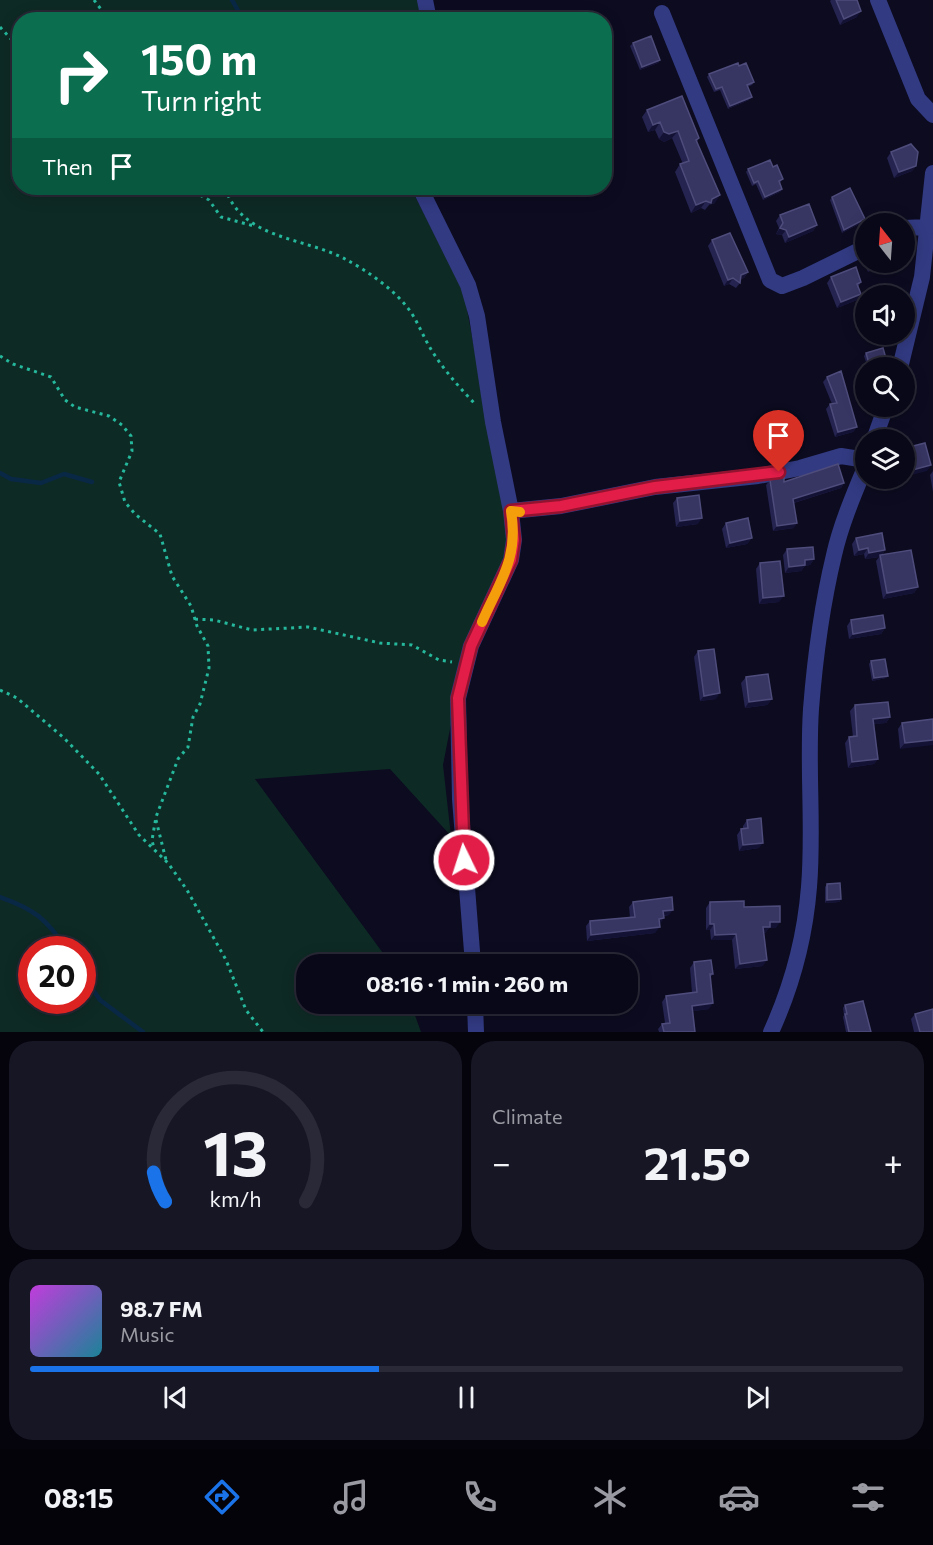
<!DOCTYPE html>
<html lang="en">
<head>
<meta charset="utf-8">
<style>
	:root { --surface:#090818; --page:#171625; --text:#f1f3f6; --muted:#999aa2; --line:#292937; --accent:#1a73e8 }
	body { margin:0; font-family:Commissioner,sans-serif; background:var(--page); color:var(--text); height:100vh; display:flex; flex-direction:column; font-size:22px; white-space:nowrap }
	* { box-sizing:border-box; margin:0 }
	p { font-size:20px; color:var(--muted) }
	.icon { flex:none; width:33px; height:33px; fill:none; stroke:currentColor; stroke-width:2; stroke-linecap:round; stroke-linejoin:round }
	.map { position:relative; height:1032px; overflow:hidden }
	.sheet { display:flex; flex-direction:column; gap:9px; padding:9px; background:#05040d; flex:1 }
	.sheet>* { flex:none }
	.hud { position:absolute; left:12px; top:12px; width:600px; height:183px; border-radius:24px; box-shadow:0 3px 15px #0003,0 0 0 2px var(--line); background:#0b6e4f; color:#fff; overflow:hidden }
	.needle { width:39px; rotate:343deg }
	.controls { position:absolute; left:855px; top:213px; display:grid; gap:12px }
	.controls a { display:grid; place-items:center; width:60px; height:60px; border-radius:50%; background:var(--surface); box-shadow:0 3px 15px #0003,0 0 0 2px var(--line); font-size:30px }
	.speed { position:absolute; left:18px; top:936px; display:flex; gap:12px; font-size:30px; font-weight:700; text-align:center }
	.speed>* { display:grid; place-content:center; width:78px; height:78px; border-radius:50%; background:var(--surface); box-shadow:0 3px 15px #0003,0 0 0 2px var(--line); line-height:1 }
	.speed .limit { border:9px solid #d22; background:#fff; color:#111 }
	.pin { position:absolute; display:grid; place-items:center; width:51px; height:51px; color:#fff; margin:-62px -26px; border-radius:50% 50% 50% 0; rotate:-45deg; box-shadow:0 0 6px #0007 }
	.pin .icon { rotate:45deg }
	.me { position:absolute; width:66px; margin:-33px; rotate:356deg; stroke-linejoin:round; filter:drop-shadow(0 0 4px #0008) }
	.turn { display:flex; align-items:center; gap:21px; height:126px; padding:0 30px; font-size:27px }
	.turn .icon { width:78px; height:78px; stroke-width:2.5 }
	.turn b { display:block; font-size:42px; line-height:51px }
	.then { display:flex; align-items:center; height:57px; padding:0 30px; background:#0003; gap:12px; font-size:22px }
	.big { font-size:45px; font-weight:700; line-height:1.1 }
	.sheet .card { flex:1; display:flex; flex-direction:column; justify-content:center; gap:9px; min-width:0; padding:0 21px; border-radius:24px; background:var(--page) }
	.sheet .dial { align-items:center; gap:0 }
	.dial svg { height:156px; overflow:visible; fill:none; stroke:var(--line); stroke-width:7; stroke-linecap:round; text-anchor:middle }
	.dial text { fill:var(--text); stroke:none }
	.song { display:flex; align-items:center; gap:18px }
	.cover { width:72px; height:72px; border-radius:9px; background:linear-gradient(135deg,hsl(290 70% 55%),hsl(190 70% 35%)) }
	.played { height:6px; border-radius:3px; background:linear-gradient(90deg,var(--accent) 40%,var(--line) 40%) }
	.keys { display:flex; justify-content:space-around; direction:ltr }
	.heat { display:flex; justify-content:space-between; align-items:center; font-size:33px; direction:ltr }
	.sheet .tiles { flex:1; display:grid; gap:9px; grid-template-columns:1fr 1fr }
	.card:last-child { grid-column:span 2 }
	.trip { position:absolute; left:296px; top:954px; width:342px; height:60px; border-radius:24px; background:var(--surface); box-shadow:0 3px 15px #0003,0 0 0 2px var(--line); font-weight:700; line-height:60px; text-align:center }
	.tab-bar { display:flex; height:96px; justify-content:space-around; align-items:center; background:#04030a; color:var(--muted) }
	.tab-bar .icon { width:42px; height:42px }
	.tab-bar .current { color:var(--accent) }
	.tab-bar b { font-size:27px; color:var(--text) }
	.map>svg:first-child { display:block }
</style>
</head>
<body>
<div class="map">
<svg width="933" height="1032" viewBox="0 0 933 1032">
	<rect width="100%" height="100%" fill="#0c0b20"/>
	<path fill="#0e2a25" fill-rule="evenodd" d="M0 0H418L422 19 20 20V188H411L464 293 510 543 466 647 443 765 451 836 390 769 255 779 391 964H306V1004H411L421 1032H0ZM32 950H82V1000H32Z"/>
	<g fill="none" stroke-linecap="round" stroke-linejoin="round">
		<path stroke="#092846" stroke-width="4.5" d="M232 0 240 14
			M0 473 11 479 41 483 64 474 92 482
			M0 897C34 909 47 919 67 950
			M82 974 100 1000 143 1032"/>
		<path stroke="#25b89c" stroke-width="3" stroke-dasharray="3 4.5" stroke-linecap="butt" d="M94 0 109 20
			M0 27 20 49
			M187 188 209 200 221 217 254 226
			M225 188C243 240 304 237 345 259 366 270 392 288 407 307 417 319 423 337 432 351 444 370 459 387 475 404
			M0 356 13 364 51 377 65 400 75 407 109 416 122 425 131 436 132 451 119 482 125 502 135 514 160 534 172 576 191 606 197 626 208 646 209 668 200 704 193 717 188 747 178 759 156 817 152 840 154 849
			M195 619 214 620 252 630 308 627 380 643 412 645 439 660 452 662
			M0 690 17 698 64 738 99 774 139 835 168 863 187 890 226 960 246 1010 263 1032
			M156 820 166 860"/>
		<path stroke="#323a82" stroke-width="16" d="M425 0 429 20
			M878 0 918 99 933 115
			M662 13 770 280 782 286 803 278 866 247
			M420 188 468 285 477 316 493 422 511 511 561 506 655 487 758 476 800 468 841 456 866 460
			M904 228 928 227
			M900 368 922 277 933 173
			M874 440 886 406
			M473 964 460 799 458 698 471 646 511 560 514 540 511 511
			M475 1004 476 1032
			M771 1032C792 986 805 937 809 887 814 828 807 768 811 709 815 658 822 605 834 555 841 524 854 494 866 465"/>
	</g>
	<path fill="#25234f" d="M831 0H857V17L840 25 830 1Z
		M633 43 660 60 658 63 640 70 630 46Z
		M709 74 754 82 752 85 747 87 749 100 728 109 720 90 714 92 707 77Z
		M647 110 699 138 697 142 715 203 709 205 705 210 701 208 691 213 675 172 680 164H683L672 138 664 142 659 139 655 130 648 132 642 117Z
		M891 152 916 166 912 171 894 178 887 158Z
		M773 167 781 182 779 183 782 189 780 192 763 200 756 184 752 186 746 172 748 169Z
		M832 197 865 219 863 222 842 233 830 200Z
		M780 215 817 225 813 231 785 243 782 235 776 234 779 228 776 221Z
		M712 240 748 272 744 278 740 279V283L736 288 729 284 724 286 708 246Z
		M866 257V262H889L868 272 863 260Z
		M831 277 861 282 858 287 857 300 837 308 827 283Z
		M866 353 884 365 875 368H868L864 356Z
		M827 377 857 427 853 432 835 437 826 409 830 404H832L823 382Z
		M933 471V492L930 475Z
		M770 480 784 482 844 483 841 488 794 503V528L773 531 766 485Z
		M677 498 698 524 676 527 673 503Z
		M726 523 752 538 747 544 726 548 722 529Z
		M856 538 885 550 882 555 918 587 914 593 883 599 876 561 879 557 865 559 864 554 854 556 852 544Z
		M787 549 814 559 810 565 805 566 801 571 785 573 783 555Z
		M760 563 779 602 759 604 756 569Z
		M851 620 885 628 881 634 849 639 847 626Z
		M698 651 716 699 700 701 694 657Z
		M871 661 888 676 886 678 872 681 869 664Z
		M746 677 772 699 767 705 745 708 741 683Z
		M855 705 890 717 886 723 873 724 878 759 874 764 848 768 845 743 849 737H853L850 711Z
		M933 719 900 749 898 729 902 723Z
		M747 820 759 848 739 851 737 835 741 829H743V826Z
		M827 884 841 899 839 902 825 903V887Z
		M633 902 669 915 664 916V918L659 924 655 933 587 941 586 926 590 921 630 918 629 907Z
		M710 902 744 907 776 928H769L765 933H763V966L735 969 732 940H711L710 930H706V908Z
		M694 962 713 974 710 978 709 1009 693 1011 695 1032H659L658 1029 662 1024 665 1023 662 1002 666 996 692 993 690 968Z
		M845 1005 871 1032H846L843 1017 844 1015 843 1008Z
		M915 1014 933 1032H914L911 1019Z"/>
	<path fill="#141234" d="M861 11 857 17 840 25 844 19Z
		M660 60 658 63 640 70 642 67Z
		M752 97 749 100 728 109 730 106Z
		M660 122 655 130 648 132 653 125Z
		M678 131 672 138 664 142 659 139 664 132Z
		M916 166 912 171 894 178 899 172Z
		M782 189 780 192 763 200 765 197Z
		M720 195 715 203 709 205 712 199Z
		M706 201 701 208 691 213 696 205Z
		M865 219 863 222 842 233 844 230Z
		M817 225 813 231 785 243 789 237Z
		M780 228 786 230 782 235 776 234Z
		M884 262H889L868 272 870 269Z
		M748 272 744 278 737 281 741 275Z
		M733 278 729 284 724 286 728 280Z
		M861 294 857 300 837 308 841 302Z
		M887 362 884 365 875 368H870Z
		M857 427 853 432 835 437 838 432Z
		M931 465 927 471 904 477 905 472Z
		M844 483 841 488 790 504 793 499Z
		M702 518 698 524 676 527 680 521Z
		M797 523 794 528 773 531 777 526Z
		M752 538 747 544 726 548 730 543Z
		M868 548 864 554 854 556 859 550Z
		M885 550 881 556 880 555 879 557 865 559 869 553Z
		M814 559 810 565 805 566 801 571 785 573 789 567 805 560Z
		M918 587 914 593 883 599 887 593Z
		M784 596 779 602 759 604 763 598Z
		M885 628 881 634 849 639 853 634Z
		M888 676 886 678 872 681 874 678Z
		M720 693 716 699 700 701 704 696Z
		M772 699 767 705 745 708 749 702Z
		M890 717 886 723 868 725 873 719Z
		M933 740V745L900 749 905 743Z
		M878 759 874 764 848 768 852 762Z
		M763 843 759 848 739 851 743 845Z
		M841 899 839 902 825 903 827 900Z
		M673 910 669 915 659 916 663 911Z
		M664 918 660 924 654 925 659 919Z
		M770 922H780L776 928H769L765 933H758L763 927Z
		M710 924H714L710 930H706Z
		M660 927 655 933 587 941 591 935Z
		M736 934 732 940H711L715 935Z
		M767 960 763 966 735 969 740 964Z
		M713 1003 709 1009 688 1012 692 1006Z"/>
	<path fill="#373562" stroke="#4e4c7b" stroke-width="1.5" d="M836 0H857L861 11 844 19Z
		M651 36 660 60 642 67 633 43Z
		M738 63 739 66 746 63 754 82 747 85 752 97 730 106 722 87 716 89 709 74Z
		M682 96 699 138 696 140 720 195 712 199 711 203 706 201 696 205 680 164 689 161 678 131 669 134 664 132 660 122 653 125 647 110Z
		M911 144 918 152 916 166 899 172 891 152Z
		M770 160 773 167 777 165 783 179 779 181 782 189 765 197 758 181 754 183 748 169Z
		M850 188 865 219 844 230 832 197Z
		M809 204 817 225 789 237 786 230 780 228 783 223 780 215Z
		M730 233 748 272 741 275 740 283 733 278 728 280 712 240Z
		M867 262H884L870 269Z
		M856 267 861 282 857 284 861 294 841 302 831 277Z
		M883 348 887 362 870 367 866 353Z
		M841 371 857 427 838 432 830 404 837 403 827 377Z
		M925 443 931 465 905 472 904 454 906 453 905 448Z
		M838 464 844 483 793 499 797 523 777 526 770 480 784 477V482Z
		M699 495 702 518 680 521 677 498Z
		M748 518 752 538 730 543 726 523Z
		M882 533 885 550 869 553 868 548 859 550 856 538Z
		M813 547 814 559 805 560V565L789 567 787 549Z
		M911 550 918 587 887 593 880 555Z
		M780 561 784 596 763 598 760 563Z
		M883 615 885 628 853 634 851 620Z
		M714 649 720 693 704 696 698 651Z
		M885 659 888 676 874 678 871 661Z
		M768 674 772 699 749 702 746 677Z
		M888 702 890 717 873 719 878 759 852 762 849 737 857 736 855 705Z
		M933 719V740L905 743 902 723Z
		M761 818 763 843 743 845 741 829 748 828 747 820Z
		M840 883 841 899 827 900V884Z
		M672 897 673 910 663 911 664 918 659 919 660 927 591 935 590 921 635 917 633 902Z
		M744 901V907L780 906V922H770V927H763L767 960 740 964 736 934 715 935 714 924H710V902Z
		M558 960 559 964H526V963Z
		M711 960 713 974H710L713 1003 692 1006 695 1032H664L662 1024 670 1023 666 996 697 992 694 962Z
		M863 1001 871 1032H849L845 1014H847L845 1005Z
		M933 1009V1032H920L915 1014Z"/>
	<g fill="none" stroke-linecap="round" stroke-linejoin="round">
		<g stroke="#92132f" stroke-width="15">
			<path id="route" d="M464 860 458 698 471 646 511 560 514 540 511 511 561 506 655 487 779 472"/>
		</g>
		<use href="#route" stroke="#e11d48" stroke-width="10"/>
		<path stroke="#f59e0b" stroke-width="10" d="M482 622C500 581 519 558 511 511L520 512"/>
	</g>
</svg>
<div class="controls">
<a><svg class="needle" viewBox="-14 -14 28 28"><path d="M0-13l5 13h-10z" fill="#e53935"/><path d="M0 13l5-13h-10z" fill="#999aa2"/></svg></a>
<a><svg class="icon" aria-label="sound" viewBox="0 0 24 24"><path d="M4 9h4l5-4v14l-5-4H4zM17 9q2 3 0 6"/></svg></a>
<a><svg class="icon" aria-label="search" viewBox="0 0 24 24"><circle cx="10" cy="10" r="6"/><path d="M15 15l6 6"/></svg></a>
<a><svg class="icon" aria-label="layers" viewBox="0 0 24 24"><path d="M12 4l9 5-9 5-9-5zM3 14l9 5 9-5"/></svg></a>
</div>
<div class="speed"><div class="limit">20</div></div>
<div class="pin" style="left:779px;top:472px;background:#d93025"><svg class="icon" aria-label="arrive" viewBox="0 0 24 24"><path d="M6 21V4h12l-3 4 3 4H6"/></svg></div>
<svg class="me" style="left:464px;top:860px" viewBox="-20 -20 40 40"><circle r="17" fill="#e11d48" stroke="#fff" stroke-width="3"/><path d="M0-11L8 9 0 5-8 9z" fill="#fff"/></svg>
<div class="trip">08:16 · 1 min · 260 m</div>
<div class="hud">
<div class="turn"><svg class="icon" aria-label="right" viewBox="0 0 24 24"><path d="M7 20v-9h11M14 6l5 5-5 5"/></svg><div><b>150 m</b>Turn right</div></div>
<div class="then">Then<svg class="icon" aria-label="arrive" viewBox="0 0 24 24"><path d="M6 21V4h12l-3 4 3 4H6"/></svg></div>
</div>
</div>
<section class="sheet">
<div class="tiles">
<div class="card dial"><svg viewBox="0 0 100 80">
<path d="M14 69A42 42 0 1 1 86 69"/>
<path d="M14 69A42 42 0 0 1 8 54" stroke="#1a73e8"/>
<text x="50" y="56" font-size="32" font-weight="700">13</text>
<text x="50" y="72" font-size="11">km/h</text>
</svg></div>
<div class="card"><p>Climate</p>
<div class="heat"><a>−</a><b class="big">21.5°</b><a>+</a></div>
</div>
<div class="card">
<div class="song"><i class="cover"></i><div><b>98.7 FM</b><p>Music</p></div></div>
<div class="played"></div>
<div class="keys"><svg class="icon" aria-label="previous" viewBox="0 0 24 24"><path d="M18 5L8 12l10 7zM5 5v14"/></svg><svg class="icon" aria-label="pause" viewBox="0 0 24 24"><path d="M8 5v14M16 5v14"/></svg><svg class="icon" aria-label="next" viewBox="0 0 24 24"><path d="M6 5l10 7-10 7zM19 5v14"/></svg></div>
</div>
</div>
</section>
<nav class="tab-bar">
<b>08:15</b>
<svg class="icon current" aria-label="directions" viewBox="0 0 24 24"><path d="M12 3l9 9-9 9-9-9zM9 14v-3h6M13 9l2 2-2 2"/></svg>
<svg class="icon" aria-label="music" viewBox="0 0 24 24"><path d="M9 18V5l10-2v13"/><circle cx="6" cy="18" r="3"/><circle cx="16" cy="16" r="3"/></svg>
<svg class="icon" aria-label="phone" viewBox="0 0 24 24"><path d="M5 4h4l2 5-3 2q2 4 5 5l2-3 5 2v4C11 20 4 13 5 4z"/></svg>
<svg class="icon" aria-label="climate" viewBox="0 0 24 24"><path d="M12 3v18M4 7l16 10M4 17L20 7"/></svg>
<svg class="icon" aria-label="car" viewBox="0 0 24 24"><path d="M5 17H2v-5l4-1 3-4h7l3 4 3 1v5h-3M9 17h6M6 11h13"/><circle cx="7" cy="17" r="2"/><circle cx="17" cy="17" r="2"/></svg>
<svg class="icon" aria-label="filters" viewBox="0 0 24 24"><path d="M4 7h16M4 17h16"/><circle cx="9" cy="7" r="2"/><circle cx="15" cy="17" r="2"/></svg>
</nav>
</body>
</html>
